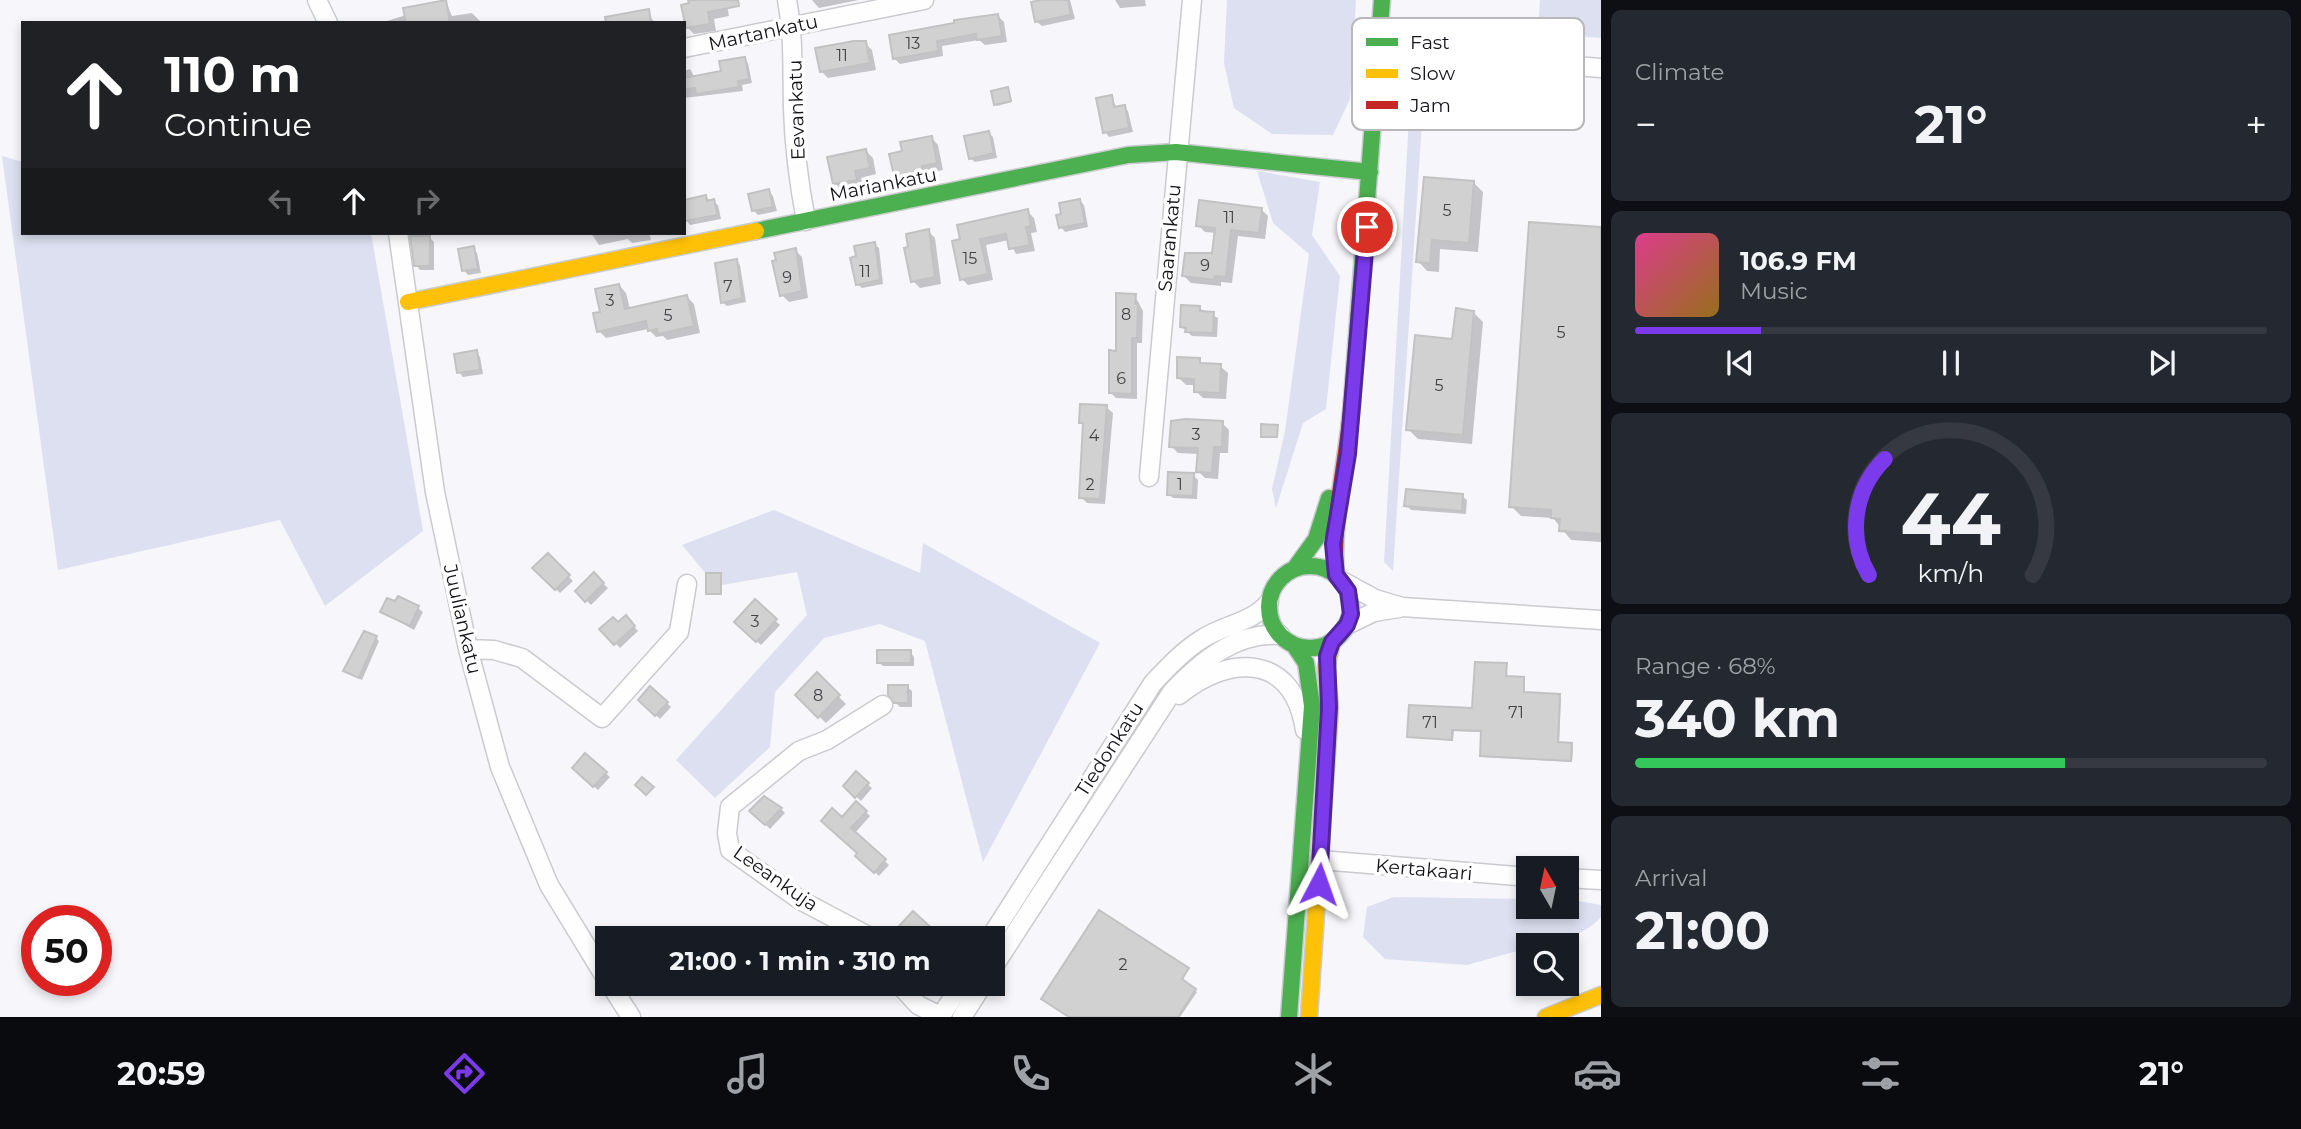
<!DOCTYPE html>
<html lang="en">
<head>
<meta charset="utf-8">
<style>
	:root { --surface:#171b24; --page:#242831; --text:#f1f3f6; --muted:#9ea1a6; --line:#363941; --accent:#7c3aed }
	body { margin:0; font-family:Montserrat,sans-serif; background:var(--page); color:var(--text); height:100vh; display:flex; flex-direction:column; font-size:26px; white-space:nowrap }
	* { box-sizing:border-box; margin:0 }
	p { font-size:23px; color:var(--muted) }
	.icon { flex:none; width:38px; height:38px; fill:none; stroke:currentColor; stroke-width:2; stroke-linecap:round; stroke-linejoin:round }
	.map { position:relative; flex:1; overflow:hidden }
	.panel { display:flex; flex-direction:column; gap:10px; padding:10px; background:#0d0f14; width:700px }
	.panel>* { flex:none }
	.top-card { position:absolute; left:21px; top:21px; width:665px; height:214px; border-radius:0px; box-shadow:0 4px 10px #0003; background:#202124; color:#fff; overflow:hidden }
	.needle { width:46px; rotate:351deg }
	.fabs { position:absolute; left:1516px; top:856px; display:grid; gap:14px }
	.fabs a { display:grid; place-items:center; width:63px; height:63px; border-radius:0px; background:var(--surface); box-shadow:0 4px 10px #0003; font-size:35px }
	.speed { position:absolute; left:21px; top:905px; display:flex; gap:14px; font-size:35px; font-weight:700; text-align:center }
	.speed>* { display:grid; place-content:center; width:91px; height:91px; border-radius:50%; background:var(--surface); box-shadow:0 4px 10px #0003; line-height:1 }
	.speed .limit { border:10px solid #d22; background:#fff; color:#111 }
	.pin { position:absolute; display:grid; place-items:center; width:60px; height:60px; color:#fff; margin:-30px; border:4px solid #fff; border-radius:50%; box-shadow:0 2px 7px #0007 }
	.me { position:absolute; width:77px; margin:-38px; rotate:4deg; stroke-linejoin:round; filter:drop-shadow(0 0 5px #0008) }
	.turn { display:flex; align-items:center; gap:24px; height:147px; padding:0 28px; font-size:32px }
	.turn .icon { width:91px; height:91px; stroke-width:2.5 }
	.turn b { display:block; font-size:49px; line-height:60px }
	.lanes { display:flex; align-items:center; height:66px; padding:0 28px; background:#0003; justify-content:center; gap:35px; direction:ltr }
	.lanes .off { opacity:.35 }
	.big { font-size:52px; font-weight:700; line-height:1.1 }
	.panel .widget { flex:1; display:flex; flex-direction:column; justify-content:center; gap:10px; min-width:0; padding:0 24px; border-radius:10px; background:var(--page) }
	.panel .dial { align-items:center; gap:0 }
	.dial svg { height:182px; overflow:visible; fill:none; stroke:var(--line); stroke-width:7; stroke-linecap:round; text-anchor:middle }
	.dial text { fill:var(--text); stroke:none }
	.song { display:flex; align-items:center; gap:21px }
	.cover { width:84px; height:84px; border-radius:10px; background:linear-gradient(135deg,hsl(330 70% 55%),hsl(40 70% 35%)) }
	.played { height:7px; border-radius:4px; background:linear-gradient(90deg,var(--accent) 20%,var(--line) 20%) }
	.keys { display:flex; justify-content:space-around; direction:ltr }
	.heat { display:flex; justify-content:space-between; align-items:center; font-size:38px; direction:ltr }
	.charge { height:10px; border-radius:5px; background:linear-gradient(90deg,#34c759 68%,var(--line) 0) }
	.trip { position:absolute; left:595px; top:926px; width:410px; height:70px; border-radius:0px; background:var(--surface); box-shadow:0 4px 10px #0003; font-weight:700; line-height:70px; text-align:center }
	.dock { display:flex; height:112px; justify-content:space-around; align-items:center; background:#090b0e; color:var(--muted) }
	.dock .icon { width:49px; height:49px }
	.dock .active { color:var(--accent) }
	.dock b { font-size:32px; color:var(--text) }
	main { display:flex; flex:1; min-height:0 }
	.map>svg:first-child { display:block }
</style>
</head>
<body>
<main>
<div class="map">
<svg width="1601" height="1017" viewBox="0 0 1601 1017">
	<rect width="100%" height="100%" fill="#f6f6fb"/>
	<path fill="#dce0f0" d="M1227 0H1356L1350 99 1333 135 1272 134 1234 108 1224 63Z
		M1540 0H1601V38L1538 33Z
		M1416 75H1425L1393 571 1384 562 1411 82Z
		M2 156 23 162V233H371L423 531 325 606 280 520 58 570Z
		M1257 171 1320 182 1312 235 1340 276 1326 409 1303 423 1276 508 1272 489 1285 431 1309 254 1273 223Z
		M774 510 920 573 923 543 1100 643 983 862 925 641 880 624 824 638 775 692 770 747 715 798 676 760 807 615 797 572 716 586 682 545Z
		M1394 897 1528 899V906H1566V899L1601 905V917C1584 936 1554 945 1528 945V948L1467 965 1385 959 1363 937 1367 907Z"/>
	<path fill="#0003" d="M690 0H726L729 16 714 19 716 31 694 34 687 27Z
		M812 0H859L819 8Z
		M1049 0H1070L1075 19 1042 26 1037 22Z
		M1115 0H1145L1146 6 1120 8Z
		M446 2 452 16 472 13 482 23H381Z
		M648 11 654 23H609Z
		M998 16 1004 22 1007 42 985 45 979 40 942 46 943 56 900 64 894 58Z
		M865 43 872 50 876 70 828 78 821 71Z
		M744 59 748 63 752 83 742 85 743 91 684 98V71L690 69 695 78 723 73Z
		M1007 89 1012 102 997 106 996 104Z
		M1111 97 1117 108 1124 106 1128 111 1133 132 1109 137 1105 132Z
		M989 133 993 137 997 158 975 162 970 158Z
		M931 137 938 145 943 170 929 173 930 177 903 183 896 175 904 153Z
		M866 151 873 158 876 174 861 178 863 186 842 191 835 183Z
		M1426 179 1473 182 1483 192 1478 252 1440 249 1439 272 1427 271 1418 261Z
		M769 191 773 196 777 211 758 215 753 210Z
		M705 197 718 205 721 219 690 225 686 220Z
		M1080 201 1084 205 1088 227 1065 232 1061 227Z
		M1261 209 1268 216 1265 239 1238 236 1232 283 1221 282V286L1191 283 1184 276 1214 255 1216 233 1205 232 1198 225Z
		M1027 211 1034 218 1037 232 1031 233 1035 251 1016 254 1009 240 986 245 993 280 968 285 962 279 954 243Z
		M1601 228V542L1571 540 1553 518 1521 516 1511 506Z
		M928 231 935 238 941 284 920 288 913 281Z
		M591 233H649L651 240 632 243 628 239 599 245Z
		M430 238 434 242V270H420L416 265Z
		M874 244 879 248 883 284 862 288 857 284Z
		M473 248 477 253 481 273 468 275 464 270Z
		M795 250 802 257 808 298 789 302 782 295Z
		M736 261 740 265 746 302 727 306 722 302Z
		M619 285 626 293 630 309 687 297 694 304 700 333 667 340 663 336 656 337 648 329 606 338 599 331Z
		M1135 296 1143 311 1142 343H1137V399L1116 398 1110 392 1117 352Z
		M1199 308 1218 318 1217 337 1192 336 1182 327Z
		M1474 313 1483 322 1472 444 1418 439 1408 429 1453 341Z
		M476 352 480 357 483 374 463 377 459 372Z
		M1199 360 1204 365 1220 366 1228 373 1226 399 1203 398 1196 391V385H1186L1178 377Z
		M1106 407 1113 413 1105 504 1087 503 1081 497 1084 426 1081 422Z
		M1222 423 1229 430 1228 453H1220L1218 479 1205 478 1198 471 1199 454 1178 453 1171 446Z
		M1277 427 1278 438 1262 436Z
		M1193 475 1198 480 1197 499 1173 498 1169 494Z
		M1462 496 1467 500 1466 514 1411 510 1406 505Z
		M548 555 573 581 560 593 535 568Z
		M594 575 608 588 591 605 577 591Z
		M720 575 722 595H710L708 593Z
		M755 602 780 625 761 645 736 622Z
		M418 608 423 612 414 630 382 612Z
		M626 618 638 631 620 648 602 629 618 624Z
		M376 638 379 641 362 680 349 674 345 671Z
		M910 652 914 657V666H883L878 662Z
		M1506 665 1508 678 1521 701 1561 698 1559 744 1573 747 1572 762 1483 757V732L1454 731 1453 741 1409 736 1474 710Z
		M817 675 846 704 826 723 797 695Z
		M907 687 912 691V707H900L895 702Z
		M651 688 671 707 660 719 640 700Z
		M586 755 610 777 598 790 574 768Z
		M856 774 872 788 861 801 845 786Z
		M857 804 870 816 855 833 889 865 879 876 857 856 860 853 842 819Z
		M781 809 785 813 770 829 752 811Z
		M1188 969 1182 982 1197 992 1180 1017H1070Z"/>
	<path fill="#d2d1d1" stroke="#c3c2c2" stroke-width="2" d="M446 0 450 23H406L403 8Z
		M688 0H738L739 6 708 12 710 24 686 28 681 5 689 3Z
		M1041 0H1068L1071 15 1035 22 1031 2Z
		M649 9 651 23H606L605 17Z
		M998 14 1002 36 977 40 976 34 937 41 938 51 893 59 889 35 954 23V20Z
		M854 41H866L870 63 820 72 815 48Z
		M745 57 749 79 738 81 739 87 696 94 695 88 684 90V78L721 71 719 61Z
		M1008 87 1011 101 994 105 991 91Z
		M1112 95 1114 107 1125 105 1129 128 1103 133 1096 98Z
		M989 131 994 153 969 159 964 136Z
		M932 136 937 163 922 166 923 170 894 176 889 154 902 151 900 142Z
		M866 149 870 168 855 171 857 180 833 184 827 157Z
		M1424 177 1474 181 1469 243 1432 240 1430 263 1416 262Z
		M769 189 773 207 752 211 748 194Z
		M706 195 707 201 714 199 718 215 684 221V200Z
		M1080 199 1085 223 1059 228 1056 215 1061 214 1059 203Z
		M1199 200 1262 208 1259 233 1231 230 1226 277 1215 276 1214 280 1182 276 1185 253H1212L1215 228 1196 226Z
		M1028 209 1031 226 1026 227 1030 245 1009 249 1006 234 980 239 988 274 960 280 952 241 960 239 957 225Z
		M1529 222 1601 227V534L1559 531 1560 519 1551 518V510L1509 507Z
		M929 229 935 277 911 282 904 248 908 247 906 234Z
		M410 236H430V266H414Z
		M875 242 880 280 856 285 850 258 856 256 854 246Z
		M474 246 478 269 462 271 458 249Z
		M796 248 802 291 780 296 772 261 776 260 774 253Z
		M737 259 742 298 721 303 715 263Z
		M619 284 625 309 687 295 694 326 658 334 657 329 648 331 646 321 597 332 593 313 600 312 595 289Z
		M1116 293 1136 294 1135 304H1138L1137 338H1132V394L1109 393V350L1116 351Z
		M1181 305 1200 306V311L1214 312 1213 333 1185 332 1186 328 1180 327Z
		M1456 308 1474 311 1463 435 1406 430 1415 335 1452 339Z
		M477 350 480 370 457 373 454 354Z
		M1177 357 1200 358V363L1221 364 1220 393 1194 392V379L1177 378Z
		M1080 404 1107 405 1100 499 1079 498 1083 423H1079Z
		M1186 419 1223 421 1222 447H1214L1212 473 1196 472 1198 448 1169 447 1171 421Z
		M1261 424 1278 425 1277 437H1261Z
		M1168 472 1194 473 1193 496 1167 495Z
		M1406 489 1463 494 1462 511 1404 506Z
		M548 553 570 575 555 590 532 568Z
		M594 572 604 583 585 602 575 591Z
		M706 573H721V594H706Z
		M398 596 419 606 410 626 380 612 387 598 395 601Z
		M755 599 777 619 756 642 734 622Z
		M626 615 635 626 614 645 599 629 613 617 618 622Z
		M364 631 377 636 359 678 343 671Z
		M877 650H911V663H877Z
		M1475 662 1507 663 1506 676 1524 677V692L1560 694 1558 742 1572 743 1571 761 1480 756 1481 731 1452 730V740L1407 737 1409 705 1472 708Z
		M817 672 840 695 818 718 795 695Z
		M888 685H908V703H894L888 695Z
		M650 686 668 702 655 716 638 700Z
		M585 753 607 772 593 787 572 768Z
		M856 771 869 783 855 798 843 786Z
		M642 777 654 787 646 795 635 785Z
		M764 796 782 808 765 825 749 811Z
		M856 801 867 811 851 828 886 859 874 873 855 856 857 853 821 821 832 808 842 817Z
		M1099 910 1189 968 1182 979 1196 989 1178 1017H1069L1041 999Z
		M913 911 936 932 930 938H912L899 926Z"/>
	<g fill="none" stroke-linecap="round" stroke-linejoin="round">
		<g stroke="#cacbcf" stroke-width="21">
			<path id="street" d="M317 0 328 23
				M787 0C794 37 792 71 793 108 794 146 799 184 806 221
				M684 48 924 0
				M1378 51 1601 68
				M398 233 435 492 468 649 500 767 549 885 607 980
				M1149 477 1192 0
				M1342 581 1375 599 1402 607 1601 620
				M1347 625 1374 612 1399 608
				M468 649 494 650 522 658 602 718 679 632 687 584
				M1179 695C1231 653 1293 654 1305 730
				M1320 860 1528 877
				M1566 878 1601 880
				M872 938 800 900 730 850 727 833 730 807 799 751 827 740 883 705
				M990 938 1153 683C1168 667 1183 651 1202 639 1223 625 1254 622 1269 602
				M992 969 1172 692C1201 661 1236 632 1280 635
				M610 984 631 1017
				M899 984 918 1005 942 1017
				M940 1017 962 984
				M962 1017 983 984"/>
		</g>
		<g stroke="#cacbcf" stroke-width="19">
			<path id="fast" d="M756 231 1128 155 1176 152 1370 172
				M1352 401 1382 0
				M1269 607a41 41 0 1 1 82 0a41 41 0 1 1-82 0Z
				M1295 568 1316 539 1329 498
				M1289 1017 1312 706 1306 663 1294 645"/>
		</g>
		<g stroke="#cacbcf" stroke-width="19">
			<path id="slow" d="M408 302 756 231
				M1309 1017 1330 707 1326 668 1332 642
				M1546 1017 1601 995"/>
		</g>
		<g stroke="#cacbcf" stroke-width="19">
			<path id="jam" d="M1336 575C1331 520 1348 457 1352 401"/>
		</g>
		<use href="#street" stroke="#fefefe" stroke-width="18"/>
		<use href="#fast" stroke="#4caf50" stroke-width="16"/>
		<use href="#slow" stroke="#ffc107" stroke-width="16"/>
		<use href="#jam" stroke="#c62828" stroke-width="16"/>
	</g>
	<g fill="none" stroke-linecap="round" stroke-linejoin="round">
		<g stroke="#51269a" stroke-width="18">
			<path id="route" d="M1319 884 1329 707 1327 656 1332 642 1347 625 1351 614 1348 591 1336 575 1333 544 1348 454 1367 227"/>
		</g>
		<use href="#route" stroke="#7c3aed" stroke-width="12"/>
	</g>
	<g text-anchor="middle" stroke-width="7" stroke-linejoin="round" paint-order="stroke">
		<g font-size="16" fill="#434347">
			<text x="913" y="49">13</text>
			<text x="842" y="61">11</text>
			<text x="1447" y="216">5</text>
			<text x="1229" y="223">11</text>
			<text x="970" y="264">15</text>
			<text x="1205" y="271">9</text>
			<text x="865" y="277">11</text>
			<text x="787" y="283">9</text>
			<text x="728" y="292">7</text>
			<text x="610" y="306">3</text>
			<text x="1126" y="320">8</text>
			<text x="668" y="321">5</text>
			<text x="1561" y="338">5</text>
			<text x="1121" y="384">6</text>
			<text x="1439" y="391">5</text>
			<text x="1196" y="440">3</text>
			<text x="1094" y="441">4</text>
			<text x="1090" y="490">2</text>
			<text x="1180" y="490">1</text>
			<text x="755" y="627">3</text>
			<text x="818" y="701">8</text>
			<text x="1516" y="718">71</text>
			<text x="1430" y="728">71</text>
			<text x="1123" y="970">2</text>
		</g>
		<g font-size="19" fill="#131419" stroke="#fff">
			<text transform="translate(763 32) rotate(-12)" y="7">Martankatu</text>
			<text transform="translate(796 110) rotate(-92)" y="7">Eevankatu</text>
			<text transform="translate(883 184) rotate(-11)" y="7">Mariankatu</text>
			<text transform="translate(1169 238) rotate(-85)" y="7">Saarankatu</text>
			<text transform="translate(463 619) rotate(77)" y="7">Juuliankatu</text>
			<text transform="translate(1109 749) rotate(-57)" y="7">Tiedonkatu</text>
			<text transform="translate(1424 869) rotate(5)" y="7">Kertakaari</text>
			<text transform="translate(776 878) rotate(35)" y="7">Leeankuja</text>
		</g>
	</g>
	<rect x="1352" y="18" width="232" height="112" rx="10" fill="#fff" stroke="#b8b8ba" stroke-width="2"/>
	<rect x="1366" y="38" width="32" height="8" fill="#4caf50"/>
	<rect x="1366" y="69" width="32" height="9" fill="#ffc107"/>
	<rect x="1366" y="101" width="32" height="8" fill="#c62828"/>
	<g font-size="19" fill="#131419">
		<text x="1410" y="49">Fast</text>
		<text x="1410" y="80">Slow</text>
		<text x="1410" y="112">Jam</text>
	</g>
</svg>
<div class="fabs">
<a><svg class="needle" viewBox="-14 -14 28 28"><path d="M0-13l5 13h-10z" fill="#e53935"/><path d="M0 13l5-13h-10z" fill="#9ea1a6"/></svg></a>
<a><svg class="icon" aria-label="search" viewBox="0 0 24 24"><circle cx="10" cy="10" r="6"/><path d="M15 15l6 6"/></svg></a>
</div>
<div class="speed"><div class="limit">50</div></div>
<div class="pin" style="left:1367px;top:227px;background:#d93025"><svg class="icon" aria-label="arrive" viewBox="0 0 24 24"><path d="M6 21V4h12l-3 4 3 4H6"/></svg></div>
<svg class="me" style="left:1319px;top:884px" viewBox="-20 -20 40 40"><path d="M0-17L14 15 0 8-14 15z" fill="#7c3aed" stroke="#fff" stroke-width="4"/></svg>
<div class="trip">21:00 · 1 min · 310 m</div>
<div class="top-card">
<div class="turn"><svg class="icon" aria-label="ahead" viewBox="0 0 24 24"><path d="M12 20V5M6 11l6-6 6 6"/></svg><div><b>110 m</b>Continue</div></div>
<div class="lanes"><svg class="icon off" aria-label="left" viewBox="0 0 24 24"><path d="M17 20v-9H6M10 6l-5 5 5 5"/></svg><svg class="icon" aria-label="ahead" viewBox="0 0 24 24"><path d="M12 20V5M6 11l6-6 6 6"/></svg><svg class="icon off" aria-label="right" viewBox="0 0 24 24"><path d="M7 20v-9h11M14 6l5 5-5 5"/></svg></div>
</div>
</div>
<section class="panel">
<div class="widget"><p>Climate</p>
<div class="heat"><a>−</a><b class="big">21°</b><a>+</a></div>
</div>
<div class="widget">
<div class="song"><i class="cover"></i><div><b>106.9 FM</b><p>Music</p></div></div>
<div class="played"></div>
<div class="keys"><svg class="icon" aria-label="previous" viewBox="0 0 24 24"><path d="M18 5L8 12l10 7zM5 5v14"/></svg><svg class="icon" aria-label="pause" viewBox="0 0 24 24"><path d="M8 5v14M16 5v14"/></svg><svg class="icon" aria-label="next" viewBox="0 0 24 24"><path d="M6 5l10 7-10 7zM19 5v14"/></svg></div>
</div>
<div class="widget dial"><svg viewBox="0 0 100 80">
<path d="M14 69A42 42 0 1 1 86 69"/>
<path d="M14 69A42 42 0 0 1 21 18" stroke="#7c3aed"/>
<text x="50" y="56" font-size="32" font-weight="700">44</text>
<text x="50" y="72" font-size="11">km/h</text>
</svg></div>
<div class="widget"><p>Range · 68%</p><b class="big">340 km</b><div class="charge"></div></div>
<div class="widget"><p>Arrival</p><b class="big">21:00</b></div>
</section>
</main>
<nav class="dock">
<b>20:59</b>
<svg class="icon active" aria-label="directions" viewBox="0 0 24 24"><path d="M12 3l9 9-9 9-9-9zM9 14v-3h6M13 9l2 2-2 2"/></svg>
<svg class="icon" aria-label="music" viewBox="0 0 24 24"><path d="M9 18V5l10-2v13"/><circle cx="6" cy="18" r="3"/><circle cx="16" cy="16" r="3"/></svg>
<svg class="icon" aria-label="phone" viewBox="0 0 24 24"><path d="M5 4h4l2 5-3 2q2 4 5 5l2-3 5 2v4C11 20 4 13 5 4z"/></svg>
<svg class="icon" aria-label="climate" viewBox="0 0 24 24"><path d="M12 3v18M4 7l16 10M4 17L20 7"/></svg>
<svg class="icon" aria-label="car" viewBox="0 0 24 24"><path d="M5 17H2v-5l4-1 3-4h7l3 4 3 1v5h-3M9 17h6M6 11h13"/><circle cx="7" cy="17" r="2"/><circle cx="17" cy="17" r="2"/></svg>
<svg class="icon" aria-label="filters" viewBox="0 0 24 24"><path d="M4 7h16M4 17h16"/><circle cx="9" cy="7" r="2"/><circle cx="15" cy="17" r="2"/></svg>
<b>21°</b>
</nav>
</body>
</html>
